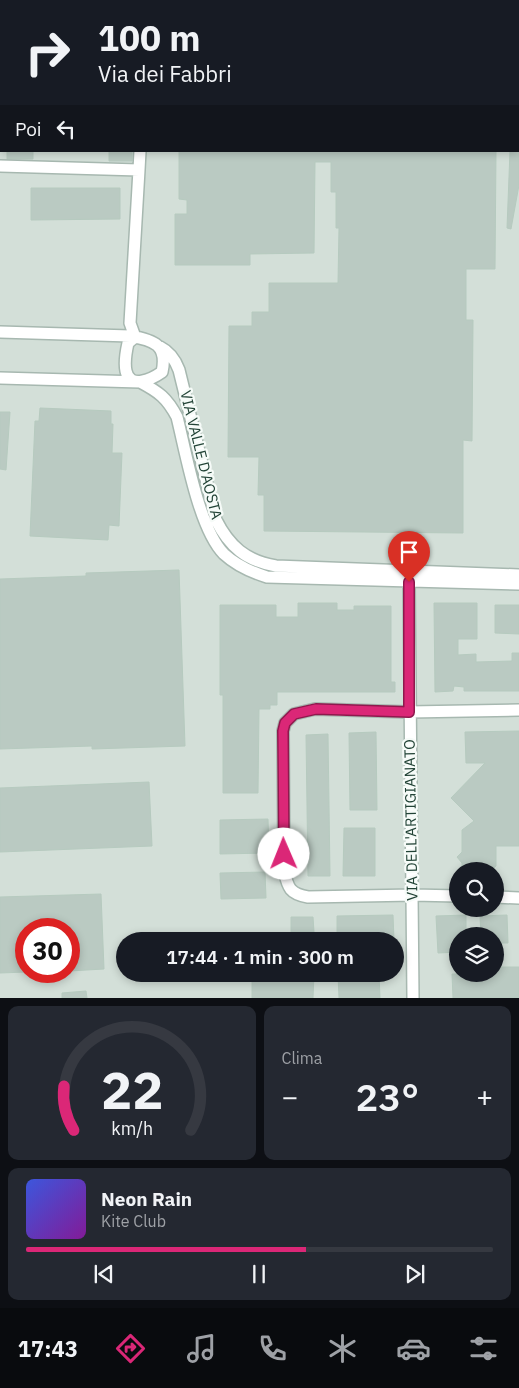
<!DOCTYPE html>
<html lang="it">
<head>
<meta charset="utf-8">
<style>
	:root { --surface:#171b24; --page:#242831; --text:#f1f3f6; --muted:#9ea1a6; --line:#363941; --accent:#db2777 }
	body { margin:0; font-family:"IBM Plex Sans",sans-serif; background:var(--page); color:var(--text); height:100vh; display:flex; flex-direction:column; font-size:19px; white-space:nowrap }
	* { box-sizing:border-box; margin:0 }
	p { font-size:16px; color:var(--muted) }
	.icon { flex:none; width:28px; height:28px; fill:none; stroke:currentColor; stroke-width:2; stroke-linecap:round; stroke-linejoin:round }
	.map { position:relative; height:998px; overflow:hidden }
	.side { display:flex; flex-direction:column; gap:8px; padding:8px; background:#0d0f14; flex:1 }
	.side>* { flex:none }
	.guide { position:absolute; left:0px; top:0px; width:520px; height:152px; box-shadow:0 2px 8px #0003; background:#171b24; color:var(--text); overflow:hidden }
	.fabs { position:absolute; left:449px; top:862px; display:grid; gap:10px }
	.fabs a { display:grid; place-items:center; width:55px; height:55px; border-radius:50%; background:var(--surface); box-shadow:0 2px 8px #0003; font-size:25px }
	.speed { position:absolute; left:15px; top:918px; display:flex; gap:10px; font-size:25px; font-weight:700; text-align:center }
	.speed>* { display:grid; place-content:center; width:65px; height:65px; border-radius:50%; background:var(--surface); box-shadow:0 2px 8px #0003; line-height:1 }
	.speed .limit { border:8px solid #d22; background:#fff; color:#111 }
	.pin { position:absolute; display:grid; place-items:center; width:42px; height:42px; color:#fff; margin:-51px -21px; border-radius:50% 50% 50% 0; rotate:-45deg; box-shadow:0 0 5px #0007 }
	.pin .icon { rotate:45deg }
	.me { position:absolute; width:55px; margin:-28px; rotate:359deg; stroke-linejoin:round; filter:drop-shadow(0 0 4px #0008) }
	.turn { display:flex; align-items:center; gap:18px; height:105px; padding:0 15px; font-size:22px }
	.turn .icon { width:65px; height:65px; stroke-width:2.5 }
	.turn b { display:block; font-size:35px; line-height:42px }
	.then { display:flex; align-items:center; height:48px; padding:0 15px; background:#0003; gap:10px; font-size:19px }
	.big { font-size:38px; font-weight:600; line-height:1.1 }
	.side .tile { flex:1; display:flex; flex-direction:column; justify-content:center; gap:8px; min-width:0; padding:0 18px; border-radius:10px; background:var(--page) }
	.side .dial { align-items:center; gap:0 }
	.dial svg { height:130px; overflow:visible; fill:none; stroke:var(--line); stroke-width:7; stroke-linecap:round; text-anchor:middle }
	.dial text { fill:var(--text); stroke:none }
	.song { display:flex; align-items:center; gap:15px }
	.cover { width:60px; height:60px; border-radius:8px; background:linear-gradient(135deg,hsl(230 70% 55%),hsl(290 70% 35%)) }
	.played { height:5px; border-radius:2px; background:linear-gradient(90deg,var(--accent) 60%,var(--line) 60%) }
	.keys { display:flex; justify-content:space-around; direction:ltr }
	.heat { display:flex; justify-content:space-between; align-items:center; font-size:28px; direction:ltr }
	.side .tiles { flex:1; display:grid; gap:8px; grid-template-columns:1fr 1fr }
	.tile:last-child { grid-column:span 2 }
	.trip { position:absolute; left:116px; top:932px; width:288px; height:50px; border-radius:25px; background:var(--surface); box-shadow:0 2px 8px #0003; font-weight:600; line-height:50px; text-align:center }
	.tabs { display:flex; height:80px; justify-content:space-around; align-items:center; background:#090b0e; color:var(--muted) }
	.tabs .icon { width:35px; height:35px }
	.tabs .on { color:var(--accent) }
	.tabs b { font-size:22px; color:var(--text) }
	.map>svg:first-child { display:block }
</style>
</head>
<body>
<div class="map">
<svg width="519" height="998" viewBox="0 0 519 998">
	<rect width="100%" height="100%" fill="#e5efe9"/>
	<path fill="#d3dfd8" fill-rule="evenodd" d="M0 0H519V998H0ZM1 1H519V151H1ZM458 871H495V909H458ZM26 929H69V971H26ZM458 936H495V974H458ZM125 941H395V974H125Z"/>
	<path fill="#bacac2" stroke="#b6cabf" d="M7 151H33V159H7Z
		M109 151H132V161H109Z
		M179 151H496L495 269H466V320H473L472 441 463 440V533L264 531V495H258L259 457H228L229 326H252V312H269V283H338L339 228H336V192H331V162H315L314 253 250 254V265H175V214H187V200L179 199Z
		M510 151H519V185L511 229 507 228Z
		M31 188H120V219L31 220Z
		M40 408 111 411V424H113L112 453H122L119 526 109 525 108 540 30 536 35 421H39Z
		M0 412H10L6 470 0 469Z
		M179 570 185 746 92 749V746L0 749V579L86 576V573Z
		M298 603H337V610H354V606H391V682H395V692H277V705H270V709H259L258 793H223V695H220V605H276V617H298Z
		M434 603H477V639H458V655L476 654V662L512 661V653H519V691H464V687L454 686 453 691 435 692Z
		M495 605H519V634L495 633Z
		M519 731V846H496V866L493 869H486V871H462V863L457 857 462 852V830L474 821 451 798 485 763H466L465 732Z
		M376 732 377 810H350L349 733Z
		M328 734 330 876H308L306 735Z
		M149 782 152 846 0 852V788Z
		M268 819 269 853 220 854V820Z
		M344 828H375V876H343Z
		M265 872 266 898 221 899 220 873Z
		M101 894 104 969 69 971V929H26V972L0 973V897Z
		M393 915 394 940 337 941V916Z
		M466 915V936H458V952L438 953 436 916Z
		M507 915 508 943H495V936H481L480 916Z
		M291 917H313L314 932H291Z
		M495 967H519V998H453L452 974H495Z
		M283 974H314L313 998H252V979H283Z
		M338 974H379L380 998H339Z
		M86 991 87 998H62V993Z"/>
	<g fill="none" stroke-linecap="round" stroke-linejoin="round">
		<g stroke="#a7b8b0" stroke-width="14">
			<path id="minor" d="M0 116V91
				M0 166 139 170 140 151
				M0 332 130 336C154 340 168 345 162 372 152 379 130 390 126 371 124 362 126 352 128 343L135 337
				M135 337 130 323 139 170
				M160 347C170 352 175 359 179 370L216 520C229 546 246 561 276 566L519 575
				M0 378 140 382C159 392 167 398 177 417 186 453 199 529 224 554 237 566 251 572 267 577L519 584
				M409 582 413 998
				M458 896 413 895 308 897C290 894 288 888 284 871L283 731 285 723 294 714 315 709 409 712 519 710
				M495 897 519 898"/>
		</g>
		<use href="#minor" stroke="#fff" stroke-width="11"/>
	</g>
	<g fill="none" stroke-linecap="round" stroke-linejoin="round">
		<g stroke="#8e194d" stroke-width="12">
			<path id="route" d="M284 854 283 731 285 723 294 714 316 709 409 712V582"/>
		</g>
		<use href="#route" stroke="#db2777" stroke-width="9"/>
	</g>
	<g text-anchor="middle" stroke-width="4.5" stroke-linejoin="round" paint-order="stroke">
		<g font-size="15" fill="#224336" stroke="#f6fbf8">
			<text transform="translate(201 455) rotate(76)" y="5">VIA VALLE D'AOSTA</text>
			<text transform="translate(411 820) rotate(-91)" y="5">VIA DELL'ARTIGIANATO</text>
		</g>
	</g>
</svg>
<div class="fabs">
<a><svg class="icon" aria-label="search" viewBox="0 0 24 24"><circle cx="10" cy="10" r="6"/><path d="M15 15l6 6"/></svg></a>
<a><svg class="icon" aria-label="layers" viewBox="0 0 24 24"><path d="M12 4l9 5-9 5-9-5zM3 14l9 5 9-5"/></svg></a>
</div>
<div class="speed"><div class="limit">30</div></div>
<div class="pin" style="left:409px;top:582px;background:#d93025"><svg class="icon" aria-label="arrive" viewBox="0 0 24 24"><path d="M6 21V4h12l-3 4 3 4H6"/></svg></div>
<svg class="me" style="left:284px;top:854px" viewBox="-20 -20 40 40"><circle r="19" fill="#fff"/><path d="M0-13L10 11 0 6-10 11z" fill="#db2777"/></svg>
<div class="trip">17:44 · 1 min · 300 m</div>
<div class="guide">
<div class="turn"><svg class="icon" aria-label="right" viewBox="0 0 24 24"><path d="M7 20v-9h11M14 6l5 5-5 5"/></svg><div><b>100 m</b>Via dei Fabbri</div></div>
<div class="then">Poi<svg class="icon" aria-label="left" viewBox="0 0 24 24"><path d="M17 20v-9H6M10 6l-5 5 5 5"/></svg></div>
</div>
</div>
<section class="side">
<div class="tiles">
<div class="tile dial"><svg viewBox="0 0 100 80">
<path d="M14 69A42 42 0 1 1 86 69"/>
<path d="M14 69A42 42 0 0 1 8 42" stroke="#db2777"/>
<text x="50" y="56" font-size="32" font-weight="700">22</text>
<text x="50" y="72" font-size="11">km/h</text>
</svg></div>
<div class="tile"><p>Clima</p>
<div class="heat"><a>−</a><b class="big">23°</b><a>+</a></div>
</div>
<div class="tile">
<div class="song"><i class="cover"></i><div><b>Neon Rain</b><p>Kite Club</p></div></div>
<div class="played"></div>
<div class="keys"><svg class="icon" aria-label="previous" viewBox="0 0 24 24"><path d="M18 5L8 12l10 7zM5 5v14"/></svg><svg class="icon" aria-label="pause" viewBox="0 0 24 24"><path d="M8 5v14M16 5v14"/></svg><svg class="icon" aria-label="next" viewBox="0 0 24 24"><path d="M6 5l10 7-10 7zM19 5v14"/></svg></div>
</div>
</div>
</section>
<nav class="tabs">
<b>17:43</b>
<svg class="icon on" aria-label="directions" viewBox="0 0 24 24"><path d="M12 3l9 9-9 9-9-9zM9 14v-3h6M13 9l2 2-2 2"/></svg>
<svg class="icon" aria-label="music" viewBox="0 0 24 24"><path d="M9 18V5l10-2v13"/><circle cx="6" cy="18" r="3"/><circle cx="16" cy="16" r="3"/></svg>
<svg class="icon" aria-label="phone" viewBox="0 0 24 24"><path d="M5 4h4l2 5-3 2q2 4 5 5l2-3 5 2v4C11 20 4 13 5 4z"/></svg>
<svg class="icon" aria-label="climate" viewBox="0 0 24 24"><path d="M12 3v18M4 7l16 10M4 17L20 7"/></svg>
<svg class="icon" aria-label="car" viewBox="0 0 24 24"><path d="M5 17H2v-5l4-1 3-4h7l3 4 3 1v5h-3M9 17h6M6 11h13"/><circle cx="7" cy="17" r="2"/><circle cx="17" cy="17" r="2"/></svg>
<svg class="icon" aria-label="filters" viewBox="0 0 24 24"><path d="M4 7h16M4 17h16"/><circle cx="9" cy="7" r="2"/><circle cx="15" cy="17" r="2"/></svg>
</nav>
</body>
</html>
